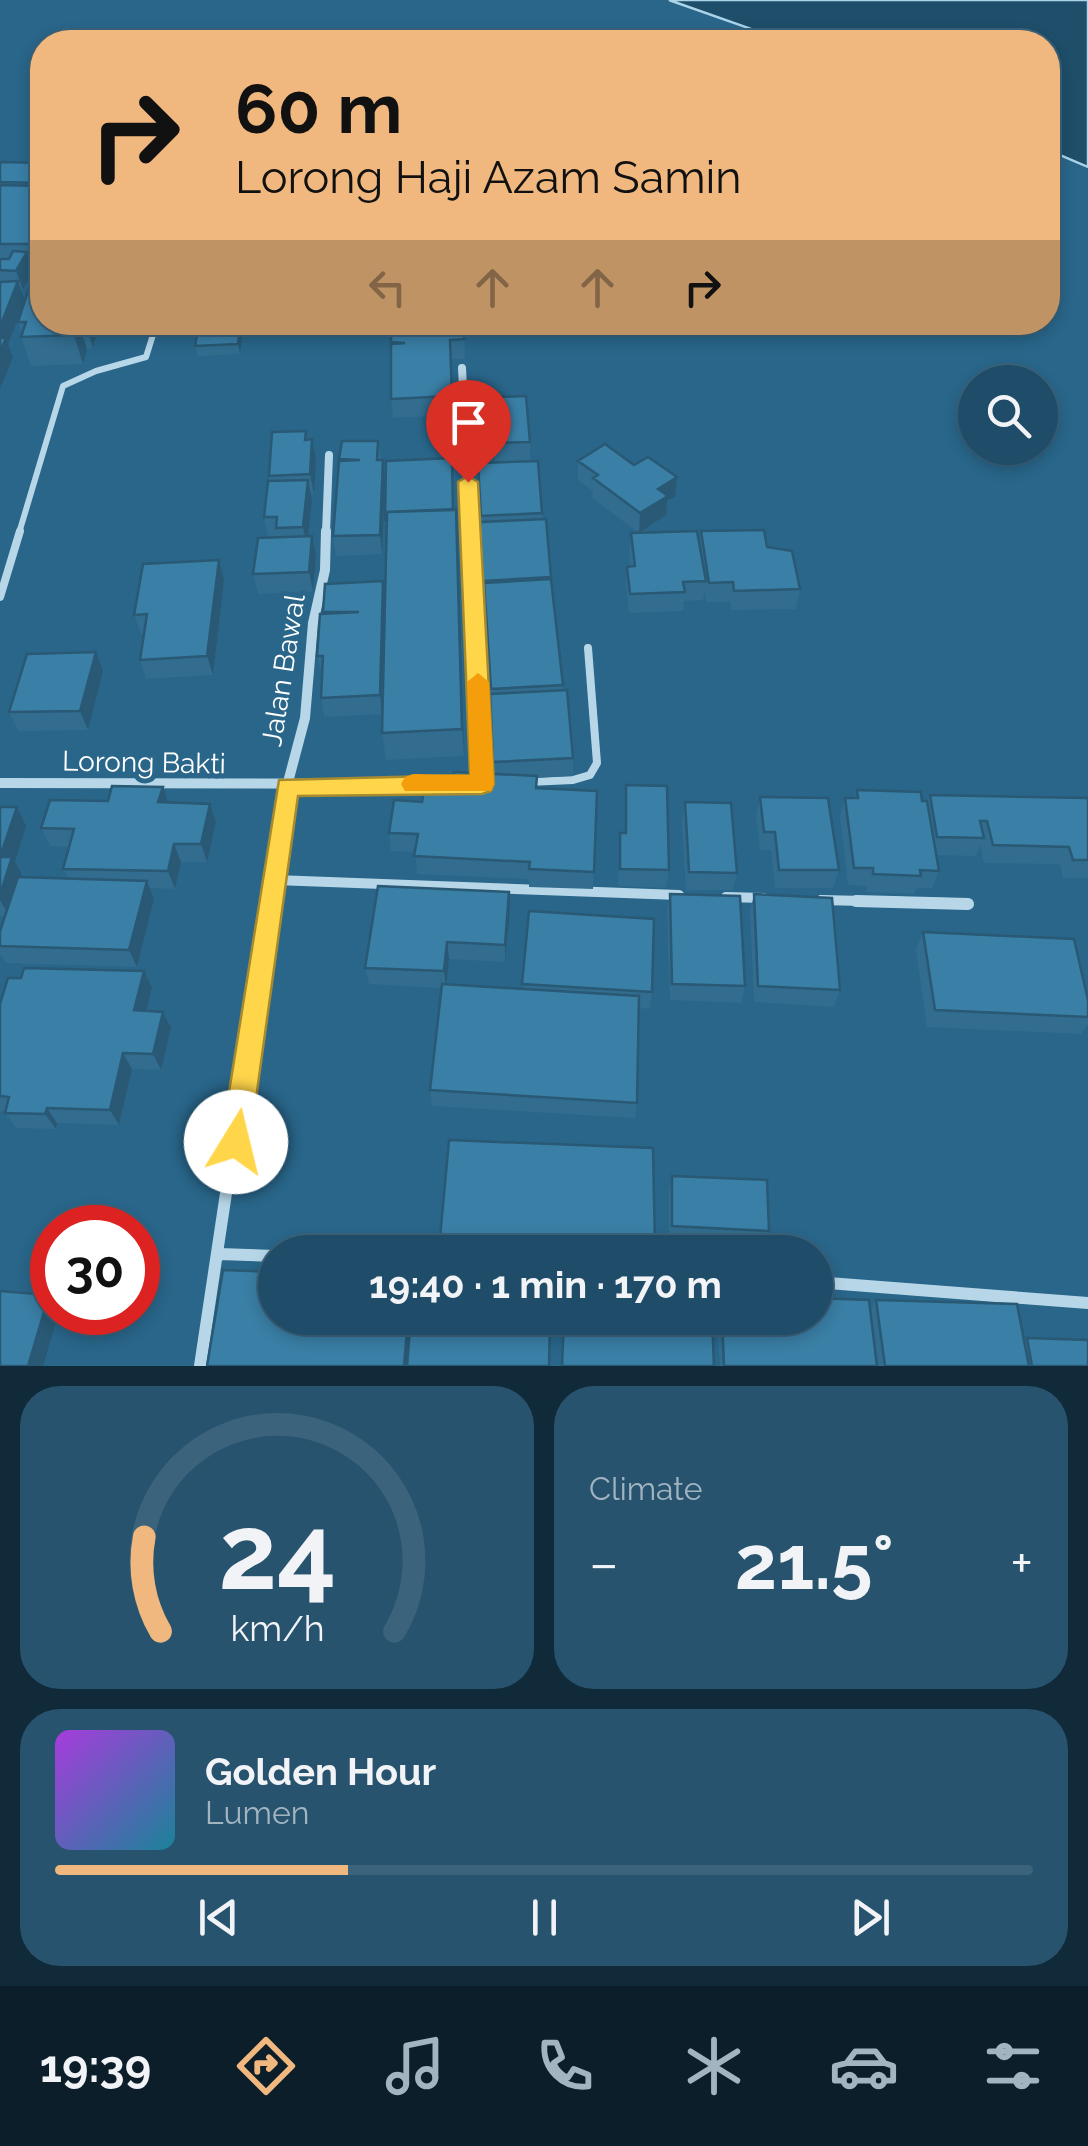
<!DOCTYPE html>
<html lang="en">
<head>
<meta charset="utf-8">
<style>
	:root { --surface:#1f4c68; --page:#27536e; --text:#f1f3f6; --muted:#a1b4c0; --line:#3c637c; --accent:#f0b87e }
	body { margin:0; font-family:Raleway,sans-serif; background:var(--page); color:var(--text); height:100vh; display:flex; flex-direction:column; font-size:38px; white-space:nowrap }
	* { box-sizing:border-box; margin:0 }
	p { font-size:32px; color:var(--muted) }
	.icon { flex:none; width:55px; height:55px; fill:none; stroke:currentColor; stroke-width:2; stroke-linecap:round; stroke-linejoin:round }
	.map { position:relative; height:1366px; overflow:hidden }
	.side { display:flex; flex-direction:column; gap:20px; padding:20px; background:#112a39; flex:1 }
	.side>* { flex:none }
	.top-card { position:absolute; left:30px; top:30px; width:1030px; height:305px; border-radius:40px; box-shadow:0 5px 15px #0003,0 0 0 2px var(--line); background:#f0b87e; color:#111; overflow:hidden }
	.controls { position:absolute; left:958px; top:365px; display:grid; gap:20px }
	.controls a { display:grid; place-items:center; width:100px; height:100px; border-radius:50%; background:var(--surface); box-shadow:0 5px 15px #0003,0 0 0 2px var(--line); font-size:50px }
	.speed { position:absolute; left:30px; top:1205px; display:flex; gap:20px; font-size:50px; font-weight:700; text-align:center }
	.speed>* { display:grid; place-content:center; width:130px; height:130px; border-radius:50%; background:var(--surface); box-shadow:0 5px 15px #0003,0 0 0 2px var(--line); line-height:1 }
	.speed .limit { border:15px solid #d22; background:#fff; color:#111 }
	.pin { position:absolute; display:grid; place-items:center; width:85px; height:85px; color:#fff; margin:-102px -42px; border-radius:50% 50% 50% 0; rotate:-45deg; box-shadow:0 0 10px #0007 }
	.pin .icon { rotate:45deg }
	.me { position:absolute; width:110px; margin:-55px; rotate:9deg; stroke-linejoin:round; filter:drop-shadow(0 0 8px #0008) }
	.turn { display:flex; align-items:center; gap:35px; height:210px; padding:0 40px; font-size:45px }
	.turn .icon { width:130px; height:130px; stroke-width:2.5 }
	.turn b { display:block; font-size:70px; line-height:85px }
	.lanes { display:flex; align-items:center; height:95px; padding:0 40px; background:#0003; justify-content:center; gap:50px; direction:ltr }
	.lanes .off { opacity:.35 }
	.big { font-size:75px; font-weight:700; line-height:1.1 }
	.side .widget { flex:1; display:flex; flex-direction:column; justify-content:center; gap:15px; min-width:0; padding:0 35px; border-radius:40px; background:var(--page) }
	.side .dial { align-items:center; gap:0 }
	.dial svg { height:260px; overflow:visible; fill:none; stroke:var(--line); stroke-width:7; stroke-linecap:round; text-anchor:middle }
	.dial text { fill:var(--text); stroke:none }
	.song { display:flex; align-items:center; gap:30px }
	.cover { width:120px; height:120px; border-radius:15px; background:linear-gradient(135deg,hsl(280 70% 55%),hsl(190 70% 35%)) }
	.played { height:10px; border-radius:5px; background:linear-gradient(90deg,var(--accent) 30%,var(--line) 30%) }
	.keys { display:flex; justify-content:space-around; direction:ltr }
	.heat { display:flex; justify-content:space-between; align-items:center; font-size:55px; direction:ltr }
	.side .tiles { flex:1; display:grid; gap:20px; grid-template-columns:1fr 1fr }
	.widget:last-child { grid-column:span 2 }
	.trip { position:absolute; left:258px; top:1235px; width:575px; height:100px; border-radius:50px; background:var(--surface); box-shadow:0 5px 15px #0003,0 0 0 2px var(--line); font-weight:700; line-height:100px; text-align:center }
	.dock { display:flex; height:160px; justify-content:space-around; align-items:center; background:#0c1e2a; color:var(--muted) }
	.dock .icon { width:70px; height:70px }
	.dock .current { color:var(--accent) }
	.dock b { font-size:45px; color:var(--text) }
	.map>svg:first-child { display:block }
</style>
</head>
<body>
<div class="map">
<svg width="1088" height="1366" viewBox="0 0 1088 1366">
	<rect width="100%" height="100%" fill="#29668a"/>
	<path fill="#1e4e6a" stroke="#acd4e9" stroke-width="2.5" d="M669 0H1088V167L1048 150V42H788Z"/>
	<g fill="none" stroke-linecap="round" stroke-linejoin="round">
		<path stroke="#b7d7e9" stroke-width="6" d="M19 533 63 386 96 371 146 357 157 322"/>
		<path stroke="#b7d7e9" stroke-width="8" d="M0 597 20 531
			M527 782 573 780 590 775 597 763 588 648"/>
		<path stroke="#b7d7e9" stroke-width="8" d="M462 368 470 533
			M326 533 329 455"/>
		<path stroke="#b7d7e9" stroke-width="10" d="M469 531 481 785
			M0 783 464 784
			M275 880 679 895
			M726 897 764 898
			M821 900 948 903
			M269 903 287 786 305 718 313 623 325 570 326 531"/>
		<path stroke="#b7d7e9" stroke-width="12" d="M856 901 968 904
			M219 1254 275 1256
			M815 1282 1088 1303
			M200 1366 270 901"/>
	</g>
	<path fill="#326d8f" d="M0 162 42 163V322H100L93 348 87 349 83 364 31 366 21 337 22 334 18 322 38 264 30 263 33 271 23 290H21L25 301 8 344 13 357 0 389Z
		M391 322H464L465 359H451L453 415 393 418 391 399Z
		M242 337 240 354 198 356 195 346Z
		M473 398 530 442V461H538L542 520 551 577 563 691 573 758V776L537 778V788L597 791 593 889 529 887V879L417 874 415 852 391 851 389 833 422 802 453 784 494 774 491 694 485 600H484L478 463 495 462 494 447 476 448Z
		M306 431 307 440 316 459 314 494H311L312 500 308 536 316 556 313 592 258 594 253 574 268 537 264 517 270 481 269 476Z
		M378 441 385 479 382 554 336 556 333 536 339 459Z
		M578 461 634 465 677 477 675 497 667 501 666 515 639 533 700 544 701 531 767 547 800 589 796 609 731 610 730 602H706L705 591 703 600 684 601 683 611 629 613 626 586 627 567 631 566 629 553 631 533H639L592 498 593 491 578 480Z
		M454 509 458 538 464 756 386 760 382 733V714L324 717 321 698 322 675 317 656 323 612 385 600 387 537 385 520Z
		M219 560 224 580 213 675 146 679 140 660 144 634H141L134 615Z
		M103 671 88 730 18 731 9 712Z
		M626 785 669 870 666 888 618 886 620 833H625Z
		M857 790 922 801H927L930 795 1088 798V878H1063L1060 864 984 863 980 845 976 856 937 855 939 871 932 888H917L914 894 867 892V886L848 885 840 816 845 798H854Z
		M760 797 839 870 833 888H775L771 850H760L756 816Z
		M685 802 737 873 733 890H686L682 821Z
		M169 803 210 804 216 822 207 862H181L175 889 150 888 154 899 137 967 6 963 0 954V931L5 916H0V807H17L26 826 15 862 21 877 68 878 63 869 69 847 50 846 41 828Z
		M509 892 510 910 505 962 449 959 446 985 523 989 522 984 652 992 650 1009 639 1008 637 1103 635 1118 432 1106 430 1090 442 988 369 984 365 968Z
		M670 894 745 986 741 1003 670 1000 667 911Z
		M754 894 840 990 834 1007 754 1002 750 912Z
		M923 932 1088 1000V1024L1081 1034 927 1027 916 949Z
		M152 988 146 1011 171 1028 161 1070 132 1069 119 1125 57 1123 56 1129 16 1128 5 1113V1111H0V1004Z
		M672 1176 769 1231 764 1244 669 1240V1190Z
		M440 1238 655 1247 654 1252H475L443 1251Z
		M876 1300 1024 1341 1027 1338 1088 1366H720L717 1318H815L870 1310Z"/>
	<path fill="#295974" d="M27 252 33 271 23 290 16 271Z
		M18 281 25 301 8 344 13 357 0 389V352L3 345 0 336V327Z
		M78 322 87 349 83 364 74 335Z
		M85 322H100L93 348Z
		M240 327 242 337 240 354 238 344Z
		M312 439 316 459 314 494 310 474Z
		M383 460 385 479 382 554 380 535Z
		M677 477 675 497 667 501 666 515 639 533 640 513 658 489Z
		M308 480 312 500 307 547 303 527Z
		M456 509 458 538 464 756 462 729Z
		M312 536 316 556 313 592 309 572Z
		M219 560 224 580 213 675 207 656Z
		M383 581 385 600 382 714 380 695Z
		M96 652 103 671 88 730 80 711Z
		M163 787 169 805 158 802Z
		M210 804 216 822 207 862 201 844Z
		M17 807 26 826 15 862 22 875 9 916 0 900V857Z
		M174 844 181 862 175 889 168 871Z
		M147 881 154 899 137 967 129 950Z
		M509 892 510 910 505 962V945Z
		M447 942 449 959 446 988 444 971Z
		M144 971 152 988 142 1027 134 1010Z
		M163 1012 171 1028 161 1070 153 1054Z
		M123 1053 132 1069 119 1125 110 1110Z
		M47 1108 57 1123 56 1129 45 1114Z
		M49 1295 52 1299V1312H59L43 1366H28Z
		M408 1318H412L408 1366H404Z"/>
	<path fill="#3a7fa6" stroke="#295974" stroke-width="2.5" d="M0 162 42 163 40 172H42V183L0 182Z
		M0 185 42 186V239L40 244H0Z
		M42 248V322H78L74 335 21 337 26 322H18Z
		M13 251 27 252 16 271 0 270V259H9Z
		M18 281 0 327V282Z
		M391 322H464V339L450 340 452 396 391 399V344L405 343 391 342Z
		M240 327 238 344 195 346 198 329Z
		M0 338H6L0 352Z
		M526 396 530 442 494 443 493 428 475 429 473 398Z
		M306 431 305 440 312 439 310 474 269 476 272 432Z
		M342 441H378L377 460H383L380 535 333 536 339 461 360 460 339 459Z
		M605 444 634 465 648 457 677 477 658 489 668 496 640 513 593 478 598 475 578 461Z
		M452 458 453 510 387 512V520H385L386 461Z
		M538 461 542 513 481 516 478 463Z
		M308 480 303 527 276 528 277 517H264L268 481Z
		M456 509 462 729 382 733 387 512Z
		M546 519 551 577 483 581 480 522Z
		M764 530 767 547 792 551 800 589 734 591 733 582 709 583 701 531Z
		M697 531 706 581 683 582 685 592 630 594 627 567 635 566 631 533Z
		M312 536 309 572 253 574 258 538Z
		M219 560 207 656 140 660 147 614 134 615 143 564Z
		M551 579 563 685 491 689 484 583Z
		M383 581 380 695 321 698 323 656H317L320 614 359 612H323L325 584Z
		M96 652 80 711 9 712 27 654Z
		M567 690 573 758 493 762 490 694Z
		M454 772 537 776 536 788 597 791 594 872 529 869 530 862 414 856 418 834 389 833 394 800 422 802 425 784H453Z
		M626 785 667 786 669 870 620 869V833H626Z
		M112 786 163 787 158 802 210 804 201 844H174L168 871 63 869 74 829 41 828 50 800 108 801Z
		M857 790 921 792 922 801H927L939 871 920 870 921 876 873 874V868H854L845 798H858Z
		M930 795 1088 798V860H1073L1069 847 993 845 987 821H980L984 838 937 837Z
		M760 797 828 798 839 870H779L775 832H764Z
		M685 802 731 803 737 873 689 872Z
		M0 807H17L0 857H12L0 895Z
		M18 877 147 881 129 950 0 946V931Z
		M378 886 509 892 505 945 447 942 444 971 365 968Z
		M670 894 740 896 745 986 672 984Z
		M754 894 832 898 840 990 758 986Z
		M529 911 654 919 652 992 522 984Z
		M923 932 1074 939 1088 1000V1017L935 1010Z
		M24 968 144 971 134 1010 163 1012 153 1054 123 1053 110 1110 47 1108 45 1114 5 1113 9 1097 0 1096V1004L8 978H21Z
		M442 984 639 996 637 1103 430 1090Z
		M449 1140 653 1148 655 1247 440 1238Z
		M672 1176 767 1180 769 1231 672 1226Z
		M223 1270 275 1272V1318H408L404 1366H207Z
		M0 1291 49 1295 28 1366H0Z
		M815 1298 869 1300 877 1366H724L722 1318H815Z
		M876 1300 1017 1304 1029 1366H885Z
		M466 1318H550L549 1366H407L410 1329 465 1331Z
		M564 1318H712L714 1366H562Z
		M1027 1338 1088 1340V1366H1032Z"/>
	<path fill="#ffd54a" stroke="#a68a30" stroke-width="2.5" d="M468 476 478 482 494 784 491 791 482 794 298 796 250 1142 246 1152 236 1156 225 1152 221 1142 279 780 470 775 458 482Z"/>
	<path fill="#f59e0b" d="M478 673 489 682 494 784 491 791H405L401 784 405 777 413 774 470 775 467 682Z"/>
	<g text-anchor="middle" stroke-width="10" stroke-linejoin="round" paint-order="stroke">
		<g font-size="28" fill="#fff" stroke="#29668a">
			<text transform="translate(283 670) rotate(-81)" y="10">Jalan Bawal</text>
			<text transform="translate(144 762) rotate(1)" y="10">Lorong Bakti</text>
		</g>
	</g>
</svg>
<div class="controls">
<a><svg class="icon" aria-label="search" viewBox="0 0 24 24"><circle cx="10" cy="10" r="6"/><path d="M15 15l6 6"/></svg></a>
</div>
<div class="speed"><div class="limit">30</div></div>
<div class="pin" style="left:468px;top:482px;background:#d93025"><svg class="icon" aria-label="arrive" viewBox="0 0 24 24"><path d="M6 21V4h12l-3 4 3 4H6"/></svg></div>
<svg class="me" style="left:236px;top:1142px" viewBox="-20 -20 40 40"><circle r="19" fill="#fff"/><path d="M0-13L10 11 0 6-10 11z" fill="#ffd54a"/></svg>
<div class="trip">19:40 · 1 min · 170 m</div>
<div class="top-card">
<div class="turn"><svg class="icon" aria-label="right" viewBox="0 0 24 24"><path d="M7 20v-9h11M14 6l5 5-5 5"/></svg><div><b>60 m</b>Lorong Haji Azam Samin</div></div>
<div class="lanes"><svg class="icon off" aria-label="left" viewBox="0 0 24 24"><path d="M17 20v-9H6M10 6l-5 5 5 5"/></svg><svg class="icon off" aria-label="ahead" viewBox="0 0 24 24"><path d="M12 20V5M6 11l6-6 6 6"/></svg><svg class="icon off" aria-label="ahead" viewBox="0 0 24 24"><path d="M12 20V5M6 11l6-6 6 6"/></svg><svg class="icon" aria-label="right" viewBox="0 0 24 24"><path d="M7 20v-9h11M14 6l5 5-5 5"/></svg></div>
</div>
</div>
<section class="side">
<div class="tiles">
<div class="widget dial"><svg viewBox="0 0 100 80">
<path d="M14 69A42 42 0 1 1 86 69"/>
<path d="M14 69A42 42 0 0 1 9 40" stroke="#f0b87e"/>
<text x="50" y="56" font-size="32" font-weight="700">24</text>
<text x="50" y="72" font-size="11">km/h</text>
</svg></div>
<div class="widget"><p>Climate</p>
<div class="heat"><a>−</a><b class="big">21.5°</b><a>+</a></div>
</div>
<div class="widget">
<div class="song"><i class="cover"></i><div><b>Golden Hour</b><p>Lumen</p></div></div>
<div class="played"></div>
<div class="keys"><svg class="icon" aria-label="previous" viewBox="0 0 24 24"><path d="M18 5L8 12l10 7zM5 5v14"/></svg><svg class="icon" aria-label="pause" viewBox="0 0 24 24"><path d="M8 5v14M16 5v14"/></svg><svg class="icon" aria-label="next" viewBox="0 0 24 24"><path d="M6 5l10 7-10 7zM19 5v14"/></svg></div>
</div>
</div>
</section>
<nav class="dock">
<b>19:39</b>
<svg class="icon current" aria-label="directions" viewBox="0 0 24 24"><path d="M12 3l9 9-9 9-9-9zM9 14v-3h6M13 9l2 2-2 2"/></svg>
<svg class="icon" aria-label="music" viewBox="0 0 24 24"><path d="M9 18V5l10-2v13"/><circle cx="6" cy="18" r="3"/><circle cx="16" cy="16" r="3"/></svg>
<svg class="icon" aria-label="phone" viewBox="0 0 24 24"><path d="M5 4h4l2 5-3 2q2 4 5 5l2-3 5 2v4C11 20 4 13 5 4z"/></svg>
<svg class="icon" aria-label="climate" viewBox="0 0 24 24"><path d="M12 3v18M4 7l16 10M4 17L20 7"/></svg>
<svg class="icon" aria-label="car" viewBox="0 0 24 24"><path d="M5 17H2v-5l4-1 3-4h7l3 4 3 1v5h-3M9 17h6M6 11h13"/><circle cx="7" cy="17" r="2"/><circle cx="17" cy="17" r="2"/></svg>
<svg class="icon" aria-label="filters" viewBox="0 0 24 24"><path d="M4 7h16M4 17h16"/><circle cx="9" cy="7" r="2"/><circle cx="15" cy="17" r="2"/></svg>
</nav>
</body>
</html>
